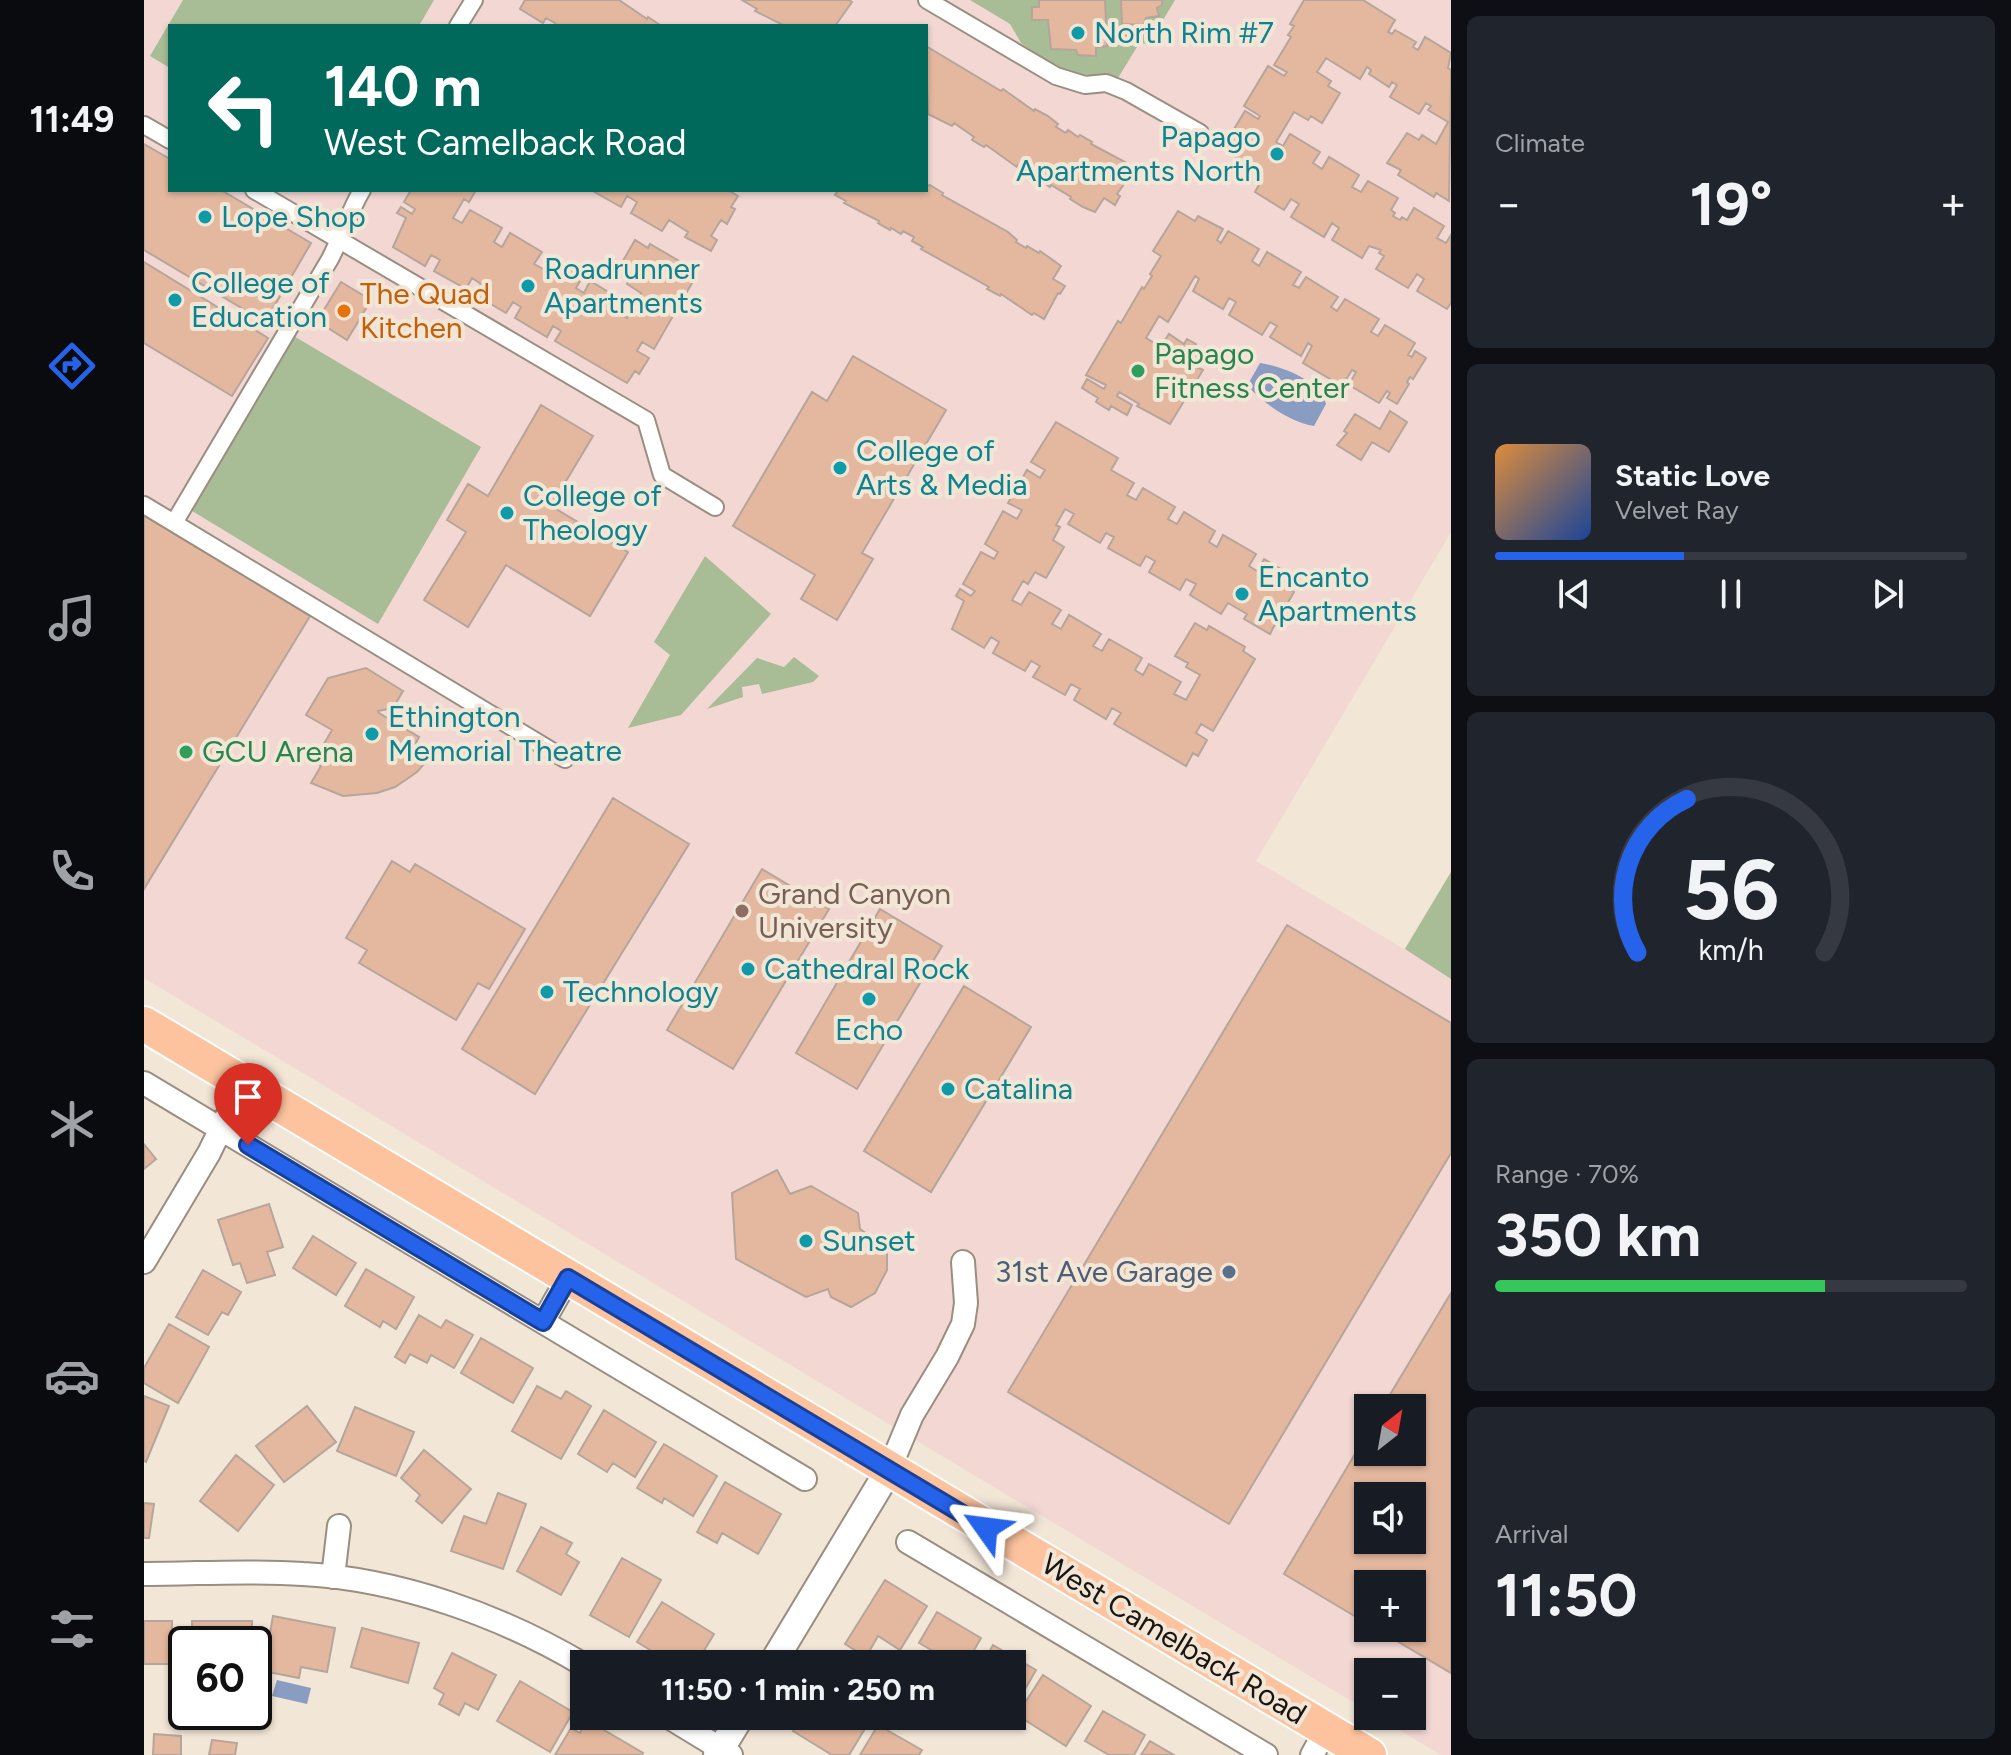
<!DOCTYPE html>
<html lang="en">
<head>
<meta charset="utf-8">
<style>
	:root { --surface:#171b24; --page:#20242c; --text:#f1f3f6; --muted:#9ea1a6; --line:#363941; --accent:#2563eb }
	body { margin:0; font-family:Figtree,sans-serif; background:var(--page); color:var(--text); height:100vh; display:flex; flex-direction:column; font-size:30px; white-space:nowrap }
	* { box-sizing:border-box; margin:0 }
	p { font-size:26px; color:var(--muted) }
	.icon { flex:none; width:44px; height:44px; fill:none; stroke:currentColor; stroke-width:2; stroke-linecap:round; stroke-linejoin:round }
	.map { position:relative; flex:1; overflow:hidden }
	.drawer { display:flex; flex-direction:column; gap:16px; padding:16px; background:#0d0f14; width:560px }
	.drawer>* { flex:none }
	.guide { position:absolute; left:24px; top:24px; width:760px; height:168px; border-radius:0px; box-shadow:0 2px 6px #0004; background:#00695c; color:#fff; overflow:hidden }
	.needle { width:52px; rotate:31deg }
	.controls { position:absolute; left:1210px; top:1394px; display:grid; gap:16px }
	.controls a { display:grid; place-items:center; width:72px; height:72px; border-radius:0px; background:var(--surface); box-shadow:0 2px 6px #0004; font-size:40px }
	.speed { position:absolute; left:24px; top:1626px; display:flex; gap:16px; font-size:40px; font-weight:700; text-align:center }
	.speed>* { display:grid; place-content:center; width:104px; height:104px; border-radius:50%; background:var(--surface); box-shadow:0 2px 6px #0004; line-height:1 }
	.speed .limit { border:4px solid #111; border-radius:12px; background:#fff; color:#111 }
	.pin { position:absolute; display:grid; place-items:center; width:68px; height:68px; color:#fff; margin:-82px -34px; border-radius:50% 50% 50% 0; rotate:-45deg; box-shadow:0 0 8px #0007 }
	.pin .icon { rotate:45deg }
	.me { position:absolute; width:88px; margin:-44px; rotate:301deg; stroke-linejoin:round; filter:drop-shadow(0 0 6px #0008) }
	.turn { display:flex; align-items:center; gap:28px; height:168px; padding:0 24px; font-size:36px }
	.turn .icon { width:104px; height:104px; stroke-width:2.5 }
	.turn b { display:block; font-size:56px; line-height:68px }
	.big { font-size:60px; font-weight:700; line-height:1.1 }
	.drawer .widget { flex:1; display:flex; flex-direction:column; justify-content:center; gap:12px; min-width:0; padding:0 28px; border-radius:12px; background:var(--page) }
	.drawer .dial { align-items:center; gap:0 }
	.dial svg { height:208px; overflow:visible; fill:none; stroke:var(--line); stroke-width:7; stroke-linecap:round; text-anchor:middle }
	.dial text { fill:var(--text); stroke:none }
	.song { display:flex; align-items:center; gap:24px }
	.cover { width:96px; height:96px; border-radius:12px; background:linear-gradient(135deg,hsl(30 70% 55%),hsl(220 70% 35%)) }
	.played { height:8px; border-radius:4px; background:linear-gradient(90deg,var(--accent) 40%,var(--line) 40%) }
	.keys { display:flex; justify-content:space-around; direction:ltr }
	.heat { display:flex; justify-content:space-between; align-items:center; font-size:44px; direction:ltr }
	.charge { height:12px; border-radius:6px; background:linear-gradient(90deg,#34c759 70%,var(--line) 0) }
	.trip { position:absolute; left:426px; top:1650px; width:456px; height:80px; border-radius:0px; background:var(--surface); box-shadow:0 2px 6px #0004; font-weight:700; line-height:80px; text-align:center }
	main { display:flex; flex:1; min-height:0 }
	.menu { display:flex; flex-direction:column; width:144px; justify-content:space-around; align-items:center; background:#090b0e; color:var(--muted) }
	.menu .icon { width:56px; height:56px }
	.menu .active { color:var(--accent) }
	.menu b { font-size:36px; color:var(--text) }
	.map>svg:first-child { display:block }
</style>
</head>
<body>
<main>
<nav class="menu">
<b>11:49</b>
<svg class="icon active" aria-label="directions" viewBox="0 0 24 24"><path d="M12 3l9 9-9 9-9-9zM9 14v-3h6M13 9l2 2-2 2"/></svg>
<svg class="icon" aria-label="music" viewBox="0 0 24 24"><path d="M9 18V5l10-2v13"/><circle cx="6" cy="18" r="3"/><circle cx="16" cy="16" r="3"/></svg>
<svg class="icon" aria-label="phone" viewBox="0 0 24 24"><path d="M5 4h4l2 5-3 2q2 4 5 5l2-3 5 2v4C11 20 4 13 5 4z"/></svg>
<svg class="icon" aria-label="climate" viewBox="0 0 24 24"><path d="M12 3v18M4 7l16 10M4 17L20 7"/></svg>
<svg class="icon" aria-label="car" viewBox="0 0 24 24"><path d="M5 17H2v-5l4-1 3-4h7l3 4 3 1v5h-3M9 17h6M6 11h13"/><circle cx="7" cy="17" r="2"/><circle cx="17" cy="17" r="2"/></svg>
<svg class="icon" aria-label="filters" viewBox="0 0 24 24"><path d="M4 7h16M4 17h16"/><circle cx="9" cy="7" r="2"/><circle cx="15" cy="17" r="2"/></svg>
</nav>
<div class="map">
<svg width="1307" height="1755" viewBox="0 0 1307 1755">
	<rect width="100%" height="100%" fill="#f2e6d7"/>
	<path fill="#f2d7d3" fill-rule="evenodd" d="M0 0H1307V532L1112 861 1260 949 1307 872V1755H1297L1232 1716H1268V1672H1224V1711L0 978ZM26 26H782V190H26ZM1224 1408H1268V1452H1224ZM1224 1496H1268V1540H1224ZM1224 1584H1268V1628H1224Z"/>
	<path fill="#a8bd96" d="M39 0H290L275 26H26V68L6 56Z
		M826 0H1031L1004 45 996 42 974 78 919 72 877 43 866 24Z
		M143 332 337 447 234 624 40 506Z
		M561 556 627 614 537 715 484 728 526 655 510 642Z
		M650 657 675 676 669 682 618 694 615 684 598 687 599 697 563 709 613 658 640 667Z
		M1307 872V979L1261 949Z"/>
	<path fill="#899cc2" d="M1116 363C1135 366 1176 379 1182 404L1170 426C1143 421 1122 404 1103 386Z
		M133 1680 167 1688 163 1704 128 1696Z"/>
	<path fill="#e4b89f" stroke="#b6a59b" stroke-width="2" fill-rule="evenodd" d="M381 0H475L503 19 504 17 516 25 409 26 411 23 402 18 399 23 376 9Z
		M598 0H705L708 2 691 26H641L611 11 613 9Z
		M895 0H961L963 46 952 47V56L934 55 932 50 907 49 904 20H888V7H895Z
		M977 0H1018V5L1013 8 1015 16 1002 18 1000 25 978 24Z
		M1160 0H1219L1251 20 1244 32 1248 34 1251 30 1272 42 1269 47 1274 50 1281 37 1307 53 1304 68 1307 70 1305 201 1292 193 1290 197 1254 175 1257 170 1243 163 1263 133 1275 140 1278 135 1292 144 1304 122 1284 110 1287 106 1282 103 1275 114 1246 97 1253 85 1248 82 1245 87 1225 74 1227 70 1223 67 1216 79 1182 58 1173 72 1187 81 1184 86 1196 93 1178 123 1167 116 1164 120 1150 112 1132 142 1139 146 1146 134 1176 152 1169 163 1178 169 1185 157 1215 175 1208 187 1217 192 1224 181 1254 198 1247 210 1251 213 1249 216 1256 220 1258 217 1263 220 1270 208 1300 226 1293 238 1302 243 1307 235V303L1303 309 1273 291 1280 279 1273 274 1264 288 1232 269 1240 256 1235 253 1237 250 1225 246 1218 258 1188 240 1195 228 1188 223 1180 237 1147 217 1155 204 1147 199 1140 210 1111 192 1117 181 1111 177 1108 182 1099 176 1106 165 1090 156 1093 151 1081 144 1101 111 1114 119 1116 116 1100 106 1124 66 1140 76 1143 72 1130 65 1147 37 1144 35 1150 26 1146 24Z
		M782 46 857 91 859 89 890 111 891 109 904 116 914 124 912 127 922 133 924 130 934 137 936 135 948 142 947 144 981 162 979 164 990 170 973 194 976 196 971 205 960 198 951 212 939 207 926 199 927 197 907 185 906 187 874 165 873 167 842 145 840 147 828 140 830 137 810 123 808 126 784 114Z
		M0 144 26 159V190H77L167 243 121 322 0 250Z
		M786 185 799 193 798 195 864 232 873 240 872 242 882 248 883 246 895 253 896 251 917 266 909 279 921 286 916 294 914 293 900 319 890 313 888 315 857 294 856 296 843 289 845 287 777 249 779 247 768 241 770 237 759 231 757 234 747 228 746 230 734 223 735 221 700 203 702 201 691 195 693 192 690 190H782V186Z
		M267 190H332L325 202 320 199 309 218 318 223 326 210 358 228 350 242 358 247 366 233 398 252 390 264 399 269 407 257 439 276 432 288 440 293 446 281 478 300 471 312 483 318 497 293 483 284 485 280 472 273 491 240 504 248 506 244 542 265 540 269 552 276 510 349 498 342 493 351 505 358 495 374 491 371 483 383 411 341 417 331 409 326 403 337 371 318 377 307 369 302 362 313 330 294 337 284 328 278 322 289 290 271 296 260 287 255 281 266 249 247 262 218 253 213 257 207 268 214 271 209 260 202Z
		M447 190H584L594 196 587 207 591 209 583 224 577 220 567 236 573 240 567 251 541 237 544 232 525 220 518 231 487 213 493 202 483 196 477 207Z
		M1034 211 1051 221 1054 216 1079 229 1073 240 1077 243 1084 231 1115 249 1108 261 1115 266 1123 252 1157 272 1149 285 1155 288 1162 277 1194 297 1187 307 1193 311 1201 299 1235 319 1227 332 1234 336 1241 325 1271 343 1264 355 1268 357 1271 351 1282 358 1269 379 1266 377 1263 382 1265 384 1253 404 1243 398 1246 393 1243 391 1235 403 1205 385 1212 372 1208 370 1198 386 1159 363 1168 346 1164 343 1157 356 1126 337 1133 326 1126 322 1118 335 1085 315 1092 302 1085 298 1079 309 1049 291 1055 279 1051 276 1024 322 1015 316 1002 338 1033 357 1036 352 1019 343 1025 334 1040 344 1043 339 1052 344 1049 349 1056 353 1051 362 1044 358 1042 362 1059 370 1026 424 993 406 995 404 975 392 973 396 988 405 983 415 967 406 965 410 952 402 954 398 938 388 943 379 960 389 962 385 942 375 974 321 977 323 998 287 1000 289 1008 276 1006 274 1017 256 1009 251Z
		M0 262 124 338 88 396 0 343Z
		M197 282 227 300 203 340 173 321Z
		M709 356 802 410 718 553 729 559 693 620 657 599 671 575 589 526 668 392 683 401Z
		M397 405 449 436 407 506 484 552 446 616 362 565 324 627 280 600 322 532 303 520 324 484 344 496Z
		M1246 411 1263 422 1245 452 1228 442 1217 460 1193 445 1203 433 1200 431 1211 414 1236 429Z
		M912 422 974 458 967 470 990 483 983 495 992 500 999 488 1031 507 1024 519 1033 524 1040 512 1071 531 1065 542 1073 547 1079 535 1112 554 1105 566 1113 571 1120 559 1152 578 1146 589 1150 592 1142 606 1135 603 1126 619 1132 622 1126 634 1100 619 1103 614 1084 603 1077 614 1046 595 1052 584 1042 579 1036 590 1005 572 1011 561 1002 556 996 566 964 548 970 537 962 533 956 543 924 524 930 514 921 509 912 525 916 527 909 540 920 547 902 578 891 572 884 584 879 581 868 600 877 605 885 592 917 610 908 624 917 629 925 615 957 634 949 646 958 651 965 639 998 658 991 670 999 675 1005 664 1037 682 1030 694 1042 700 1056 675 1042 667 1044 663 1031 656 1051 623 1063 630 1065 626 1101 647 1099 651 1111 659 1069 731 1057 724 1052 733 1063 740 1054 756 1049 753 1042 766 970 724 977 713 968 708 962 719 930 700 936 689 927 684 921 695 889 677 896 666 887 661 881 671 849 653 855 642 847 637 840 648 808 629 820 601 812 596 816 589 827 596 831 591 819 584 837 552 850 559 854 552 841 544 859 511 873 519 878 510 864 503 883 470 896 478 901 470 887 462Z
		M0 515 166 616 0 889Z
		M222 668 259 691 249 708 234 711 235 713 275 737 271 745 288 755 273 772 251 787 233 793 199 796 167 783 177 766 170 761 188 730 162 715 184 678Z
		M469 798 545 844 391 1094 318 1049Z
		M248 861 266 872 271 864 381 929 345 989 334 983 312 1020 215 963 223 950 202 938Z
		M618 869 685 909 589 1069 523 1030Z
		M736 909 798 946 713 1089 652 1053Z
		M1143 925 1307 1023V1153L1085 1524 864 1392Z
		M820 986 887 1027 787 1192 720 1151Z
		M0 1144 12 1159 0 1169Z
		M633 1170 646 1194 667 1186 714 1213 716 1229 743 1248V1270L731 1293 707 1307 687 1297 684 1289 662 1297 592 1259 588 1193Z
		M125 1204 139 1247 123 1252 131 1275 103 1283 96 1263 89 1265 74 1220Z
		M169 1236 212 1263 192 1295 149 1268Z
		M222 1269 270 1297 252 1329 239 1321 236 1327 201 1306Z
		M59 1270 97 1292 84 1315 78 1312 64 1335 32 1317Z
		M1307 1293V1673L1231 1628H1268V1584H1224V1624L1140 1574 1224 1432V1452H1268V1408H1238ZM1224 1496H1268V1540H1224Z
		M275 1315 297 1328 302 1320 329 1335 310 1368 287 1355 283 1363 266 1354 261 1363 251 1357Z
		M25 1324 65 1347 34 1403 0 1383V1368Z
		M337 1338 389 1368 369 1403 317 1373Z
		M393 1386 417 1399 422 1391 447 1406 417 1459 368 1431Z
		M0 1396 25 1406 2 1462 0 1461Z
		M163 1406 192 1442 140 1482 112 1446Z
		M211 1407 270 1432 252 1476 193 1451Z
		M460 1410 512 1442 491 1477 469 1463 463 1472 434 1454Z
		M520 1444 573 1476 549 1516 520 1498 518 1503 493 1488Z
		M280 1450 327 1489 298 1523 272 1501 276 1495 257 1478Z
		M92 1455 130 1485 94 1531 56 1501Z
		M581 1482 637 1514 614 1554 578 1533 573 1543 553 1532Z
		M354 1493 382 1504 359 1569 307 1551 320 1516 342 1524Z
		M0 1503 10 1504 5 1538H0Z
		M397 1527 428 1543 422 1554 435 1562 417 1595 373 1571Z
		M478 1558 517 1580 485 1637 446 1615Z
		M741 1580 783 1606 756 1650 734 1636 722 1657 701 1644Z
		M518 1602 570 1634 552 1664H529L493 1642Z
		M793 1612 837 1638 822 1664H812L775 1643Z
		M129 1616 191 1628 183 1672 157 1667 155 1678 119 1671Z
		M0 1621H28V1664H0Z
		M48 1621H108V1644H48Z
		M218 1628 275 1643 264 1683 207 1667Z
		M849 1645 892 1670 868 1712V1664H838Z
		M308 1653 352 1675 334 1710 321 1703 315 1715 295 1704 300 1694 290 1688Z
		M899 1675 947 1706 922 1746 873 1715Z
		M376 1681 429 1712 406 1752 353 1721Z
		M959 1711 1001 1735 990 1755H965L941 1741Z
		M659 1716H715L725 1722 705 1755H688L649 1731Z
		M443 1720 499 1753 498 1755H411L427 1728 436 1733Z
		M734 1725 778 1750 775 1755H716Z
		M10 1734 37 1736V1755H9Z
		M68 1740 93 1743 91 1755H65Z
		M1006 1741 1030 1755H997Z"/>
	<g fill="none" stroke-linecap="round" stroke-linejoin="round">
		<g stroke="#9a8e81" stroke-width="20">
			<path id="pedestrian" d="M783 0 912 76 941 85 962 83 982 91 1056 133
				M314 26 330 0
				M0 125 26 140
				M110 190 502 420 518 475 571 507
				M0 505 421 759
				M30 523 186 259C198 236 205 212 218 190"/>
		</g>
		<g stroke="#9a8e81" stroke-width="26">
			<path id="minor" d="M0 1083 661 1479
				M0 1262 65 1153 99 1083
				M399 1322 424 1278
				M745 1470 768 1415 803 1357 819 1324 822 1303 819 1262
				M764 1542 1122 1755
				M0 1574C53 1574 106 1570 159 1574 255 1579 358 1616 440 1665
				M189 1577 195 1526
				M523 1716 587 1755
				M1168 1755 1182 1730"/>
		</g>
		<g stroke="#9a8e81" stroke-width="30">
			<path id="tertiary" d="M628 1664 745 1470
				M573 1755 597 1716"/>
		</g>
		<g stroke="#fff" stroke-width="38">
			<path id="primary" d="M0 1024 1225 1755"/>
		</g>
		<use href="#pedestrian" stroke="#fff" stroke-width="16"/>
		<use href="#minor" stroke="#fff" stroke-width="22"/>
		<use href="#tertiary" stroke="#fff" stroke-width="26"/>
		<use href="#primary" stroke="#fcc39e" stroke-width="34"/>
	</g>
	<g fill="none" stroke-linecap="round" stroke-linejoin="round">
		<g stroke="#184099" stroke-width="20">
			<path id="route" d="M104 1145 399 1322 424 1278 842 1528"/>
		</g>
		<use href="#route" stroke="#2563eb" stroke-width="14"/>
	</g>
	<g fill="#0f9aa8" stroke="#f2e6d7" stroke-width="3">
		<circle cx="934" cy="33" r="8"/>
		<circle cx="1133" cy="154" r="8"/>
		<circle cx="61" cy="217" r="8"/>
		<circle cx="384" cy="286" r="8"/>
		<circle cx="31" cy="300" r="8"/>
		<circle cx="696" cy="468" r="8"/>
		<circle cx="363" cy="513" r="8"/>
		<circle cx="1098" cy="594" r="8"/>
		<circle cx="228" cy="734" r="8"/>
		<circle cx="604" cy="969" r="8"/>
		<circle cx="403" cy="992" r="8"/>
		<circle cx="725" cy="999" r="8"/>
		<circle cx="804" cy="1089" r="8"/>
		<circle cx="662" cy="1241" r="8"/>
	</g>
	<circle fill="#e8710a" stroke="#f2e6d7" stroke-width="3" cx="200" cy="311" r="8"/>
	<g fill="#2e9e5b" stroke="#f2e6d7" stroke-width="3">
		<circle cx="994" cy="371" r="8"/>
		<circle cx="42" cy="752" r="8"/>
	</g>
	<circle fill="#8d6e63" stroke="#f2e6d7" stroke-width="3" cx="598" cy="911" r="8"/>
	<circle fill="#5c6f8a" stroke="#f2e6d7" stroke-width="3" cx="1085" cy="1272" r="8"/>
	<g text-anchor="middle" stroke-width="8" stroke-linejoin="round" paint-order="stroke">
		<g font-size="30" fill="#0d838f" stroke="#f2e6d7" text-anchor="start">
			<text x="950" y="43">North Rim #7</text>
			<text x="1117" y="147" text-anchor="end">Papago<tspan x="1117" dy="34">Apartments North</tspan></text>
			<text x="77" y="227">Lope Shop</text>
			<text x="400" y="279">Roadrunner<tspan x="400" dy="34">Apartments</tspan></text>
			<text x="47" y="293">College of<tspan x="47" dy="34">Education</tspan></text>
			<text x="712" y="461">College of<tspan x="712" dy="34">Arts &amp; Media</tspan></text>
			<text x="379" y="506">College of<tspan x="379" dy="34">Theology</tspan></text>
			<text x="1114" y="587">Encanto<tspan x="1114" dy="34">Apartments</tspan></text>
			<text x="244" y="727">Ethington<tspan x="244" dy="34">Memorial Theatre</tspan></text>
			<text x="620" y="979">Cathedral Rock</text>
			<text x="419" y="1002">Technology</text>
			<text x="725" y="1040" text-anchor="middle">Echo</text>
			<text x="820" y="1099">Catalina</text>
			<text x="678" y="1251">Sunset</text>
		</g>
		<g font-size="30" fill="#c56008" stroke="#f2e6d7" text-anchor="start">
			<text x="216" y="304">The Quad<tspan x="216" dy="34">Kitchen</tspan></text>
		</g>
		<g font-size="30" fill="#27864d" stroke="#f2e6d7" text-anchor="start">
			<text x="1010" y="364">Papago<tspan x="1010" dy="34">Fitness Center</tspan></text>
			<text x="58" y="762">GCU Arena</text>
		</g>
		<g font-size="30" fill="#785e54" stroke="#f2e6d7" text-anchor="start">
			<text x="614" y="904">Grand Canyon<tspan x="614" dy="34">University</tspan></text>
		</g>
		<g font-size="30" fill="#4e5e75" stroke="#f2e6d7" text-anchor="end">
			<text x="1069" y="1282">31st Ave Garage</text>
		</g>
		<g font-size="30" fill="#1a1510" stroke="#f2e6d7">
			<text transform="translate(1030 1639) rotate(31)" y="10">West Camelback Road</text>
		</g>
	</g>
</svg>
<div class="controls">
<a><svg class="needle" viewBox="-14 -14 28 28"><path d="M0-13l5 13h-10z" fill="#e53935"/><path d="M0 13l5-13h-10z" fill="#9ea1a6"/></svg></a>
<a><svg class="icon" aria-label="sound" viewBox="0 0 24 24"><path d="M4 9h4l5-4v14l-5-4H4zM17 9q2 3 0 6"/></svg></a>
<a>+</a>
<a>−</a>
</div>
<div class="speed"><div class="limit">60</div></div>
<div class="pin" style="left:104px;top:1145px;background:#d93025"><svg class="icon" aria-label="arrive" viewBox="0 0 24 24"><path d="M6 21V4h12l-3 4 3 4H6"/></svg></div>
<svg class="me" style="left:842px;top:1528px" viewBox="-20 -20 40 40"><path d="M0-17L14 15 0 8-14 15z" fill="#2563eb" stroke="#fff" stroke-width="4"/></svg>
<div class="trip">11:50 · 1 min · 250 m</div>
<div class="guide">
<div class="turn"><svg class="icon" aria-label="left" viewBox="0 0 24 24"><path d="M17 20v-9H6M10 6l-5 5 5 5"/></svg><div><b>140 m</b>West Camelback Road</div></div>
</div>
</div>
<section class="drawer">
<div class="widget"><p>Climate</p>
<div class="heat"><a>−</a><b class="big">19°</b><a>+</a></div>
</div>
<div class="widget">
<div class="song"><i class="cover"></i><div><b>Static Love</b><p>Velvet Ray</p></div></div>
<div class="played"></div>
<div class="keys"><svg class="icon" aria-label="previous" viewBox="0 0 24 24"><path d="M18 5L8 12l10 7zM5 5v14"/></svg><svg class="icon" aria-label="pause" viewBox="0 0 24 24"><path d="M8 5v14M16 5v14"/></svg><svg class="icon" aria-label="next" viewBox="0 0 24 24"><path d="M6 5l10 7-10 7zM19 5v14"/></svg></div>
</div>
<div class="widget dial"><svg viewBox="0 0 100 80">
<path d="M14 69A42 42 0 1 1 86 69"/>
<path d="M14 69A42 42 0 0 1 33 10" stroke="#2563eb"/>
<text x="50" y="56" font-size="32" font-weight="700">56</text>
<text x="50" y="72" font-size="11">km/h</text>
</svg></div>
<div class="widget"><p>Range · 70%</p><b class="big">350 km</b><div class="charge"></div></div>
<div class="widget"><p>Arrival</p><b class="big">11:50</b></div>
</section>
</main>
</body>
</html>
